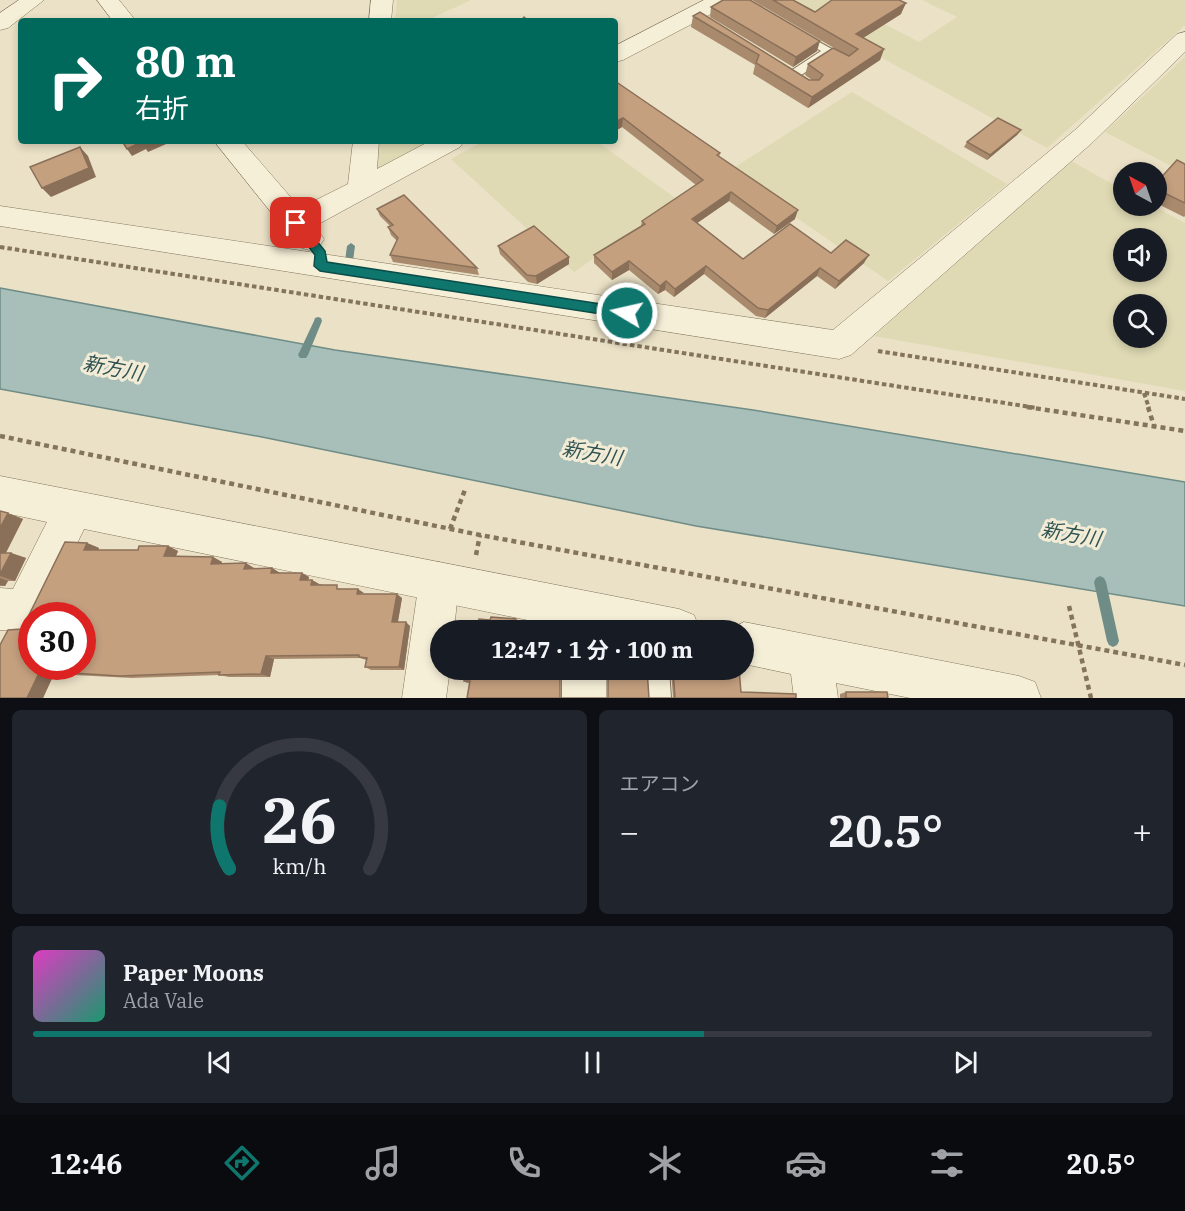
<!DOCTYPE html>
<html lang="ja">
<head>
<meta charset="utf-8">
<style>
	:root { --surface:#171b24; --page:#20242c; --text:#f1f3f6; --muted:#9ea1a6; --line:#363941; --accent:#0f766e }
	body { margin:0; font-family:"IBM Plex Serif","Noto Sans JP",serif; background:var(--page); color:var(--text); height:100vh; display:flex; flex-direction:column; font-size:22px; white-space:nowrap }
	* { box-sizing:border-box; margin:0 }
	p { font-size:20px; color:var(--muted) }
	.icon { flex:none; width:33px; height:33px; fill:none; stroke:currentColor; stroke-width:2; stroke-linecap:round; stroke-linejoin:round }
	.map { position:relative; height:698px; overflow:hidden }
	.drawer { display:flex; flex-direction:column; gap:12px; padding:12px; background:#0d0f14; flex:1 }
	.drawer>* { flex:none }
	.top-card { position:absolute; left:18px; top:18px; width:600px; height:126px; border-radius:6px; box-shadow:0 3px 9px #0003; background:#00695c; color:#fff; overflow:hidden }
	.needle { width:39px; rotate:320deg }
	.fabs { position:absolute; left:1113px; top:162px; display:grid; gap:12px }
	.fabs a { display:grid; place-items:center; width:54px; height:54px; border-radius:50%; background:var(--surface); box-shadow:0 3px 9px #0003; font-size:30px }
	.speed { position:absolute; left:18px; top:602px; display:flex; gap:12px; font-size:30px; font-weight:700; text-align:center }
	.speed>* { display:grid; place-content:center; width:78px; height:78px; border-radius:50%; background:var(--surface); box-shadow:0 3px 9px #0003; line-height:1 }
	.speed .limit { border:9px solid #d22; background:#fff; color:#111 }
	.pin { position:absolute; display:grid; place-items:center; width:51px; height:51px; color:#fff; margin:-26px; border-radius:12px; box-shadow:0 3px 9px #0006 }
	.me { position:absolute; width:66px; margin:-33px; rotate:279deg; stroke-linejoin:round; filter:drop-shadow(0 0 4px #0008) }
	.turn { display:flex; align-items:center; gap:21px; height:126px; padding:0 18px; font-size:27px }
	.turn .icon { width:78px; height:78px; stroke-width:2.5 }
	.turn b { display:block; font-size:42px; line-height:51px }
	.big { font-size:45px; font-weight:700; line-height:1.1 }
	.drawer .card { flex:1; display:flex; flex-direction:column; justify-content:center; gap:9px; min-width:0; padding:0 21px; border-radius:9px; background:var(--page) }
	.drawer .dial { align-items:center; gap:0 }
	.dial svg { height:156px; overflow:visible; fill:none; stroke:var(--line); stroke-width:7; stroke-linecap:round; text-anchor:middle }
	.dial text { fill:var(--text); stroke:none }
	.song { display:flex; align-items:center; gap:18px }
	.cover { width:72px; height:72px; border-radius:9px; background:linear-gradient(135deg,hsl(310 70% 55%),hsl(160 70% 35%)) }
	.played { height:6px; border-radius:3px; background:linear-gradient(90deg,var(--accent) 60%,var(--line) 60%) }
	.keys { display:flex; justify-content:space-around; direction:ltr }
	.heat { display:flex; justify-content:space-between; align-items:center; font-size:33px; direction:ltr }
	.drawer .tiles { flex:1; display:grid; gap:12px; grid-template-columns:1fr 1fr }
	.card:last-child { grid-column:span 2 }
	.trip { position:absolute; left:430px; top:620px; width:324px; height:60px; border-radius:30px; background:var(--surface); box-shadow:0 3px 9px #0003; font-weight:700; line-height:60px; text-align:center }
	.tab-bar { display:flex; height:96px; justify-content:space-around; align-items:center; background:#090b0e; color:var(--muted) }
	.tab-bar .icon { width:42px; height:42px }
	.tab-bar .selected { color:var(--accent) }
	.tab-bar b { font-size:27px; color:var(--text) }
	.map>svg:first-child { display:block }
</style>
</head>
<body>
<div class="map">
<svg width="1185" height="698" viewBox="0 0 1185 698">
	<rect width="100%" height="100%" fill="#eae1c6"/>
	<path fill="#dfdab4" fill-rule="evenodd" d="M397 0H471L434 17 438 21H395Z
		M776 0H838L919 42 957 17 922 0H1185V25L1047 148Z
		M1185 57V173L1105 132Z
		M852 92 1007 184 888 281 729 171Z
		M379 141H432L375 170Z
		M484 141H596L678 200 574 272 451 159Z
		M1071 161 1123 190 1124 206H1153L1185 223V391L874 336ZM1156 238V272H1124V238ZM1156 304V338H1124V304Z"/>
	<path fill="#a7beb9" stroke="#6f8c86" stroke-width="1.5" d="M0 288 335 350 753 410 1185 482V606L696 526 262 437 0 389Z"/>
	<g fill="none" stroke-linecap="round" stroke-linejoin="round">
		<path fill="#6f8c86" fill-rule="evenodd" d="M351 243 355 246 353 261 349 264 345 261 347 246Z
			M318 317 321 318 322 321 308 355 306 358H300L298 355 314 321 315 318Z
			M1100 576 1104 578 1106 582 1119 641 1117 645 1113 647 1109 645 1107 641 1094 582 1096 578Z"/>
		<g stroke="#84745d" stroke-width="2">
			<path id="service" d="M801 32 850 59 852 61 846 65 829 56 797 78H789V72L821 51 797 37V33Z
				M647 669H669L671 698H649Z"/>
		</g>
		<g stroke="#84745d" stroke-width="1">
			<path id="minor" d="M97 0H119L136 21H113Z
				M371 0H393L391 21H369Z
				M704 0H731L728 5 623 60 615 62V46Z
				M1185 32V52L1093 142 851 355 839 359 0 226V206L833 330 1075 130 1177 34Z
				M214 141H242L300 208 348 184 353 141H379L377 169 430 141H464L460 147 315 226 324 239 319 247 309 250 299 247Z
				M0 476 679 609 694 615 700 630H576L84 529 43 615H32V628L24 631 0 630V588L13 589 47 522 0 512Z
				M744 622 1019 676 1035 682 1041 698H910L836 683 838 698H794L791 674 744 664V630H728Z
				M562 669H606V698H562Z"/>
		</g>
		<g stroke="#84745d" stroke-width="1">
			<path id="tertiary" d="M19 0H44L8 28 0 30V13Z
				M439 562 453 568 459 582 454 630H441V669H450L446 698H402L419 582 425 568Z"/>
		</g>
		<path stroke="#84745d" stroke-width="4" stroke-dasharray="4.5 3" stroke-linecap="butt" d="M0 247 1037 408
			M878 351 1185 399
			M1144 393 1149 408"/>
		<path stroke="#84745d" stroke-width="4.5" stroke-dasharray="5 4" stroke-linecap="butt" d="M1027 407 1185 431
			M1148 407 1154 426
			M0 436 480 535 1185 665
			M450 529 466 487
			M476 555 480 535
			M1069 606 1091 698"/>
		<use href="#service" fill="#f6efd8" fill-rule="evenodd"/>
		<use href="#minor" fill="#f6efd8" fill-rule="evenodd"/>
		<use href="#tertiary" fill="#f6efd8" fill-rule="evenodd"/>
	</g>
	<path fill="#a98a6d" d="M752 0H793L815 12 901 14 863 38 884 49 880 60 808 108 753 74 755 65 691 27 693 16 809 80H812L805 75 808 64 834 48Z
		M711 7 817 51 793 67 710 17Z
		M615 81 720 153 719 157 795 219 774 234 729 201 697 223 743 259 831 253 864 263 835 289 817 276 765 318 756 316 704 274 674 297 665 290 658 294 629 270 612 280 594 263V255L641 226 642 221 696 185 622 127 615 131Z
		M1021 130 1017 135 987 160 964 147 967 142Z
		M1185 164V216L1184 217 1156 203V183Z
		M377 209 477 268 479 275 393 262 390 255 397 241 391 235 388 227 390 226 380 216Z
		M498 246 569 257V264L537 284 528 282 500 254Z
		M0 511 23 519 6 553H11L26 558 15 581H8L5 586H0Z
		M87 543 99 548 98 550H138L168 546 178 551 176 556 213 557 222 562 221 564 254 568V569L272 568 280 573H302L309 577 308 580H312L319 584 364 594 402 598 398 622 410 626 404 670H371L365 667 366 660 360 658 274 659 270 677H229L219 675 132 678 54 674 43 698 22 629Z
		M560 669V698H673L671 669H739L741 692 796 698H467L469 683H467L464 681Z
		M846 692 888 698H840V694Z"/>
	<path fill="#8a7059" d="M906 3 901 14 852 45 856 34Z
		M820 41 817 51 793 67 796 57Z
		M884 49 880 60 808 108 812 97Z
		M623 118 622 127 615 131V122Z
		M1021 130 1017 135 987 160 990 155Z
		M152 141H173L148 152 146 149 132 156 127 149 141 142Z
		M80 147 88 156 96 177 51 197 42 188Z
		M731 192 729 201 690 228 692 219Z
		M798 210 795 219 774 234 777 226Z
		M869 255 864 263 835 289 839 281Z
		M569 257V264L537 284 536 276Z
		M629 261V270L612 280V272Z
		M706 266 704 274 674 297 675 289Z
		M820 268 817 276 765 318 768 310Z
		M666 281 665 290 658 294 660 286Z
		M8 513 23 519 3 558 0 557V528Z
		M87 543 99 548 96 555 84 550Z
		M168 546 178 551 174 561 164 556Z
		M11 553 26 558 15 581 0 576V574Z
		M213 557 222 562 220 569 211 564Z
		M246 563 254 568 253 574 244 569Z
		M272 568 280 573H271Z
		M302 573 309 577 307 585 300 580Z
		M0 578 8 581 5 586 0 585Z
		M312 580 319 584 311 585Z
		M358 589 364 593 357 594Z
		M397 594 402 598 397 626 392 622Z
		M406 622 410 626 404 670 399 667Z
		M266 656 274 659 270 677 261 674Z
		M40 671 54 674 43 698H27Z"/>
	<path fill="#c5a07f" stroke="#8a7059" stroke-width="1.5" fill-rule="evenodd" d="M723 0H750L820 41 796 57 711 7Z
		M773 0H793L815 12 832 0H899L906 3 856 34 884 49 812 97 756 63 759 55 693 16 700 12 809 80H819L823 75 808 64 833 48 849 56 858 49Z
		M524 17 529 21H521Z
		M615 81 720 153 717 155 798 210 777 226 731 192 692 219 743 259 790 224 831 253 846 240 869 255 839 281 820 268 768 310 758 308 706 266 675 289 666 281 660 286 629 261 612 272 594 255 645 224 642 221 703 180 623 118 615 122Z
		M998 118 1021 130 990 155 967 142Z
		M122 141H152L143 145 141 142 127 149Z
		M80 147 89 168 42 188 30 167Z
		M1177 160 1185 164V203L1156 189V183Z
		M404 195 477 268 390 255 398 238 388 227 393 225 377 209Z
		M534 226 569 257 536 276 527 275 498 246Z
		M0 511 8 513 0 528Z
		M65 542 87 543 84 550H138L139 546H168L164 556 213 557 211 564 246 563 244 569 272 568 271 573H302L300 580H312L311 585H337V589H358L357 594H397L392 622H406L399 667H365L367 658 359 657V655L266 656 261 674 219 675 220 672 120 676 40 671 27 698H0V645L8 630 22 629ZM32 615H82V666H32Z
		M0 553H11L0 574Z
		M491 617 516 619 515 626 561 630H477L479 619 490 620Z
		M465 669H560V698H608V669H647L649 698H675L673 669H739L741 692 796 694V698H467L470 681H464Z
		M846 692H887L888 698H844H846Z"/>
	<path fill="#0f766e" stroke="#0a4d48" stroke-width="1.5" d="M296 219 300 220 325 251 327 262 627 308 633 313 627 318 320 271 314 266 315 255 290 223Z"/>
	<g text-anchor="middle" stroke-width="6" stroke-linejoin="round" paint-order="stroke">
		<g font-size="20" font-style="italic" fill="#305453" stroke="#f2ebd5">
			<text transform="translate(113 368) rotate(11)" y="7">新方川</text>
			<text transform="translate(592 453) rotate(10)" y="7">新方川</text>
			<text transform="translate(1071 534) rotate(10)" y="7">新方川</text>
		</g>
	</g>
</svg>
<div class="fabs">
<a><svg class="needle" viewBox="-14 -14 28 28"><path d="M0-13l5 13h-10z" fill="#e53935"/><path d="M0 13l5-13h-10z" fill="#9ea1a6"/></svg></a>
<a><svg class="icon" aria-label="sound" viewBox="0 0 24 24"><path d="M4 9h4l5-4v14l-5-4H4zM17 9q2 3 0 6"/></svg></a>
<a><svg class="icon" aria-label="search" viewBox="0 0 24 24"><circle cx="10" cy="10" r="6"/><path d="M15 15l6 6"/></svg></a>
</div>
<div class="speed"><div class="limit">30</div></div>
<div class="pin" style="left:296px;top:223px;background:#d93025"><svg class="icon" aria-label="arrive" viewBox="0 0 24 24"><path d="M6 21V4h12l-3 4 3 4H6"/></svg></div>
<svg class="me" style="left:627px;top:313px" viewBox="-20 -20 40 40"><circle r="17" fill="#0f766e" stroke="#fff" stroke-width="3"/><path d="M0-11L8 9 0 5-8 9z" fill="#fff"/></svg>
<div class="trip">12:47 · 1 分 · 100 m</div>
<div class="top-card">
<div class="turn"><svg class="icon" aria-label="right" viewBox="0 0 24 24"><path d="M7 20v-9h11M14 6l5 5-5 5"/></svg><div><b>80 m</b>右折</div></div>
</div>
</div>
<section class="drawer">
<div class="tiles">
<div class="card dial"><svg viewBox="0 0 100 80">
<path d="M14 69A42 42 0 1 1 86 69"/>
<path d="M14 69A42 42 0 0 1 9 37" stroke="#0f766e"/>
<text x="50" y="56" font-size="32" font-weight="700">26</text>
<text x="50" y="72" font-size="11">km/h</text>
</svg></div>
<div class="card"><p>エアコン</p>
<div class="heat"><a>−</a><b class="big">20.5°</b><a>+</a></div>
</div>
<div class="card">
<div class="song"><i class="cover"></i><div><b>Paper Moons</b><p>Ada Vale</p></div></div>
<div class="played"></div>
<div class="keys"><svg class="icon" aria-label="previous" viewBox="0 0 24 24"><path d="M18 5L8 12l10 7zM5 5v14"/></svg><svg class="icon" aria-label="pause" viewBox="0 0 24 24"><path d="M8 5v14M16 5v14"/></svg><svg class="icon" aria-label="next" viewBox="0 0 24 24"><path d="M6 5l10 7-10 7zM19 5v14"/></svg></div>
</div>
</div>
</section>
<nav class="tab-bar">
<b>12:46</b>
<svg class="icon selected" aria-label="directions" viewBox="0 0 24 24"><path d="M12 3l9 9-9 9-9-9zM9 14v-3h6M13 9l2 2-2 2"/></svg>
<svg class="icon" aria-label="music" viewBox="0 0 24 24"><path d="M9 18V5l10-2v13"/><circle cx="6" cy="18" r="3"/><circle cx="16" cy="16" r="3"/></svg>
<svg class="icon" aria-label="phone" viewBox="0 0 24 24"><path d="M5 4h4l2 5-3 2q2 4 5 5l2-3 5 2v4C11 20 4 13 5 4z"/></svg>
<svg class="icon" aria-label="climate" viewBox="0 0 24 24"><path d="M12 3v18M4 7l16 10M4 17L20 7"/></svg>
<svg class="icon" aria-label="car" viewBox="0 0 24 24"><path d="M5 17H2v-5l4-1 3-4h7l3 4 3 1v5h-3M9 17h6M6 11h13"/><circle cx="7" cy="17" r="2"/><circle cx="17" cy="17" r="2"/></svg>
<svg class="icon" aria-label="filters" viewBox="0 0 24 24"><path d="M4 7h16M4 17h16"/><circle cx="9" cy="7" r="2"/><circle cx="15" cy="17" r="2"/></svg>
<b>20.5°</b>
</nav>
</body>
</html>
